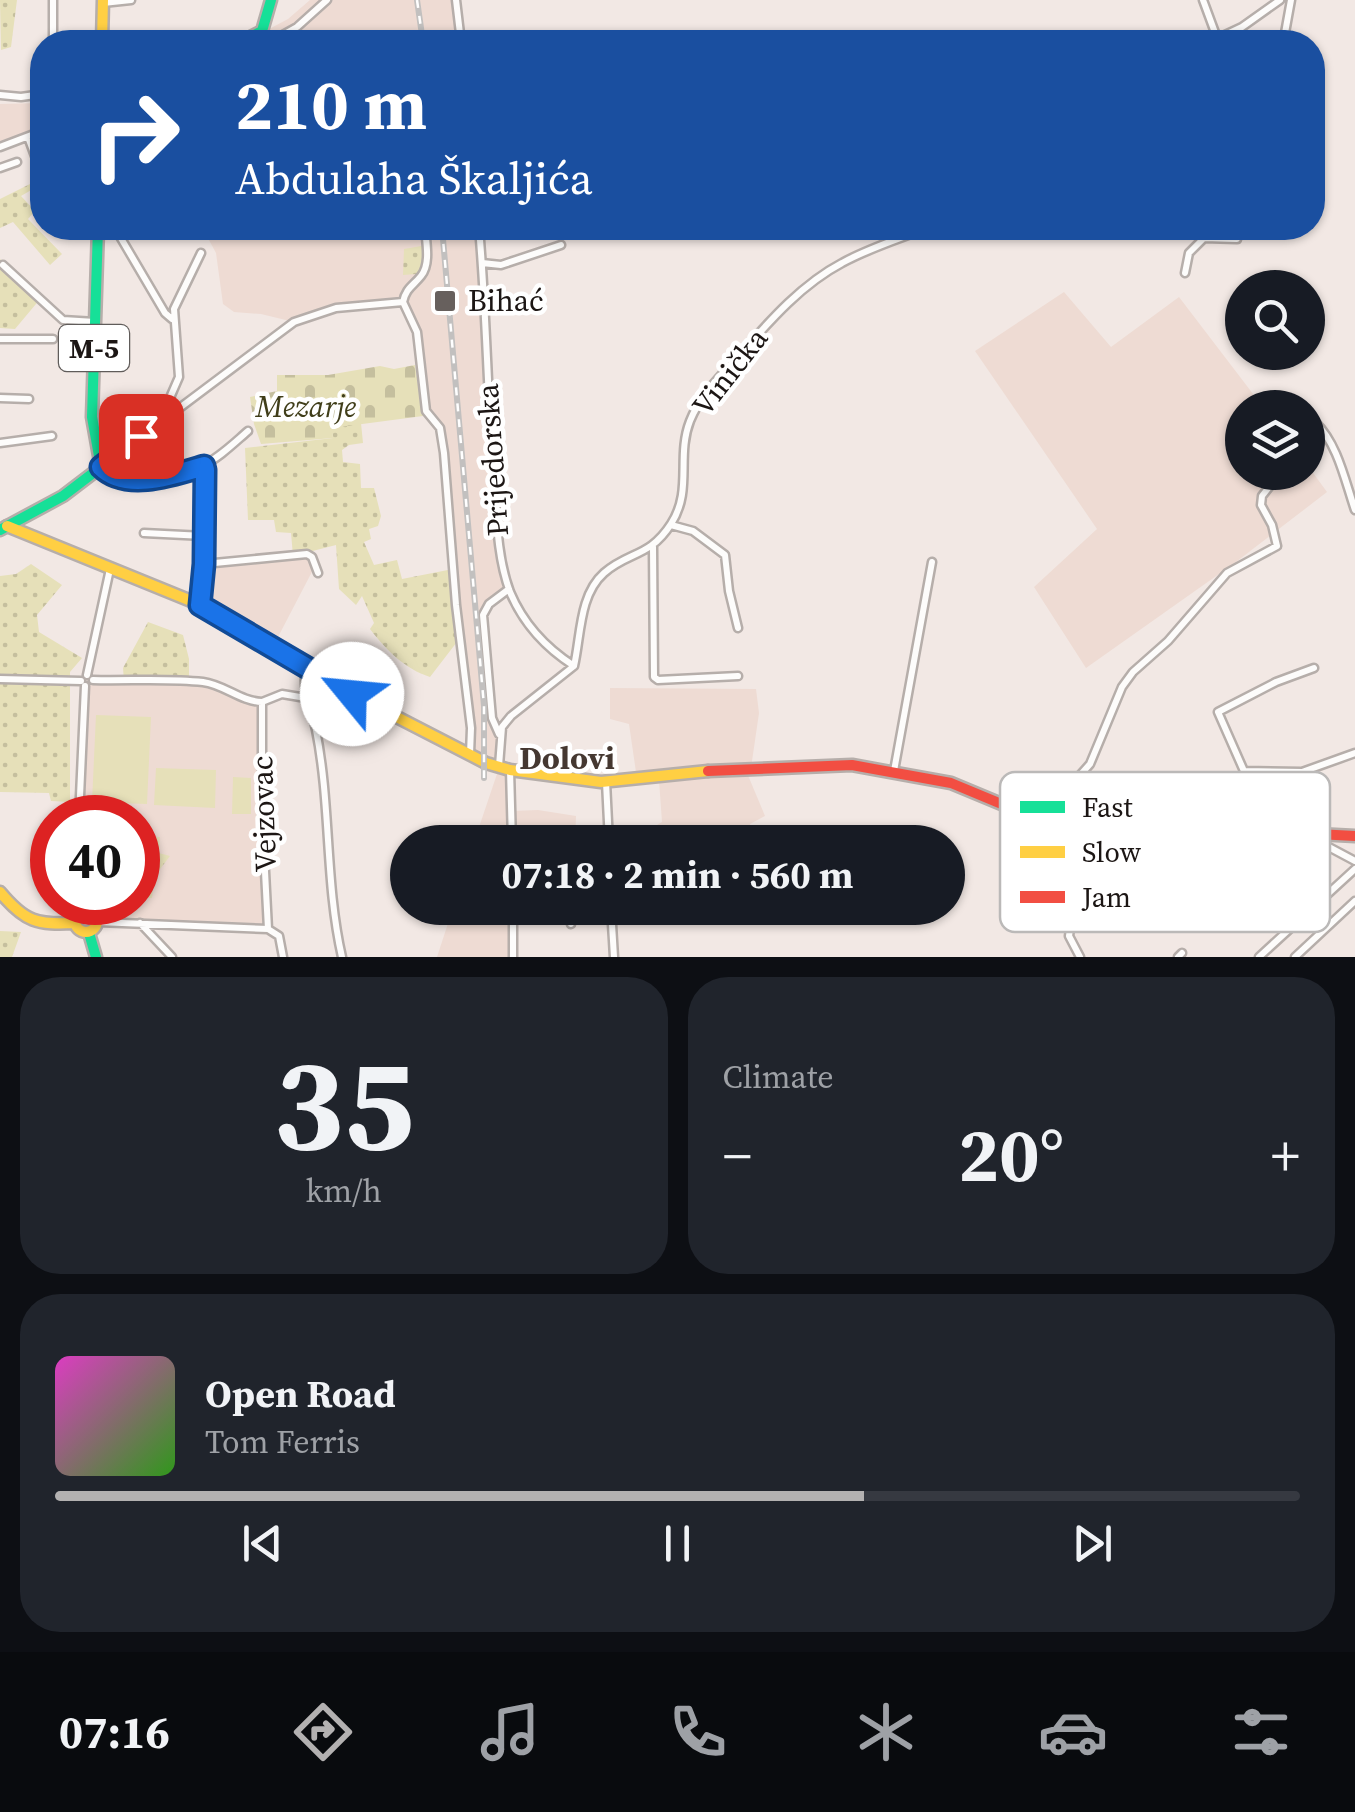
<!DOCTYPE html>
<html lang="en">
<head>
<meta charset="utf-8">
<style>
	:root { --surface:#171b24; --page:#20242c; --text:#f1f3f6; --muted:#9ea1a6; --line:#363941; --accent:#b3b1b1 }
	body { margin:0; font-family:"Source Serif 4",serif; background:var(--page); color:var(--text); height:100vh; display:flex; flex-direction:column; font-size:38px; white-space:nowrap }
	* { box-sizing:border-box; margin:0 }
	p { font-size:32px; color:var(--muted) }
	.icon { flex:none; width:55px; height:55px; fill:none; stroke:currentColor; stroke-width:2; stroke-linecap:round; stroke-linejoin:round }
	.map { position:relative; height:957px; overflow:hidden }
	.details { display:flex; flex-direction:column; gap:20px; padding:20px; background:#0d0f14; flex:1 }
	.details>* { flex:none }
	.top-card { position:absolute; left:30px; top:30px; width:1295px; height:210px; border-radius:40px; box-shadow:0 2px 8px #0004; background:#1a4fa0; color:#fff; overflow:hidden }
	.buttons { position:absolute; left:1225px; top:270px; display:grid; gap:20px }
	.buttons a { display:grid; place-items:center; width:100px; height:100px; border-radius:50%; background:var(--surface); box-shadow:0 2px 8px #0004; font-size:50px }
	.speed { position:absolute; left:30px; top:795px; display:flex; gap:20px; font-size:50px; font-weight:700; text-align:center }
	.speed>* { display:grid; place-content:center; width:130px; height:130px; border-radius:50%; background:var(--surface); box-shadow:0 2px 8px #0004; line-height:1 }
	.speed .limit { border:15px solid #d22; background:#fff; color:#111 }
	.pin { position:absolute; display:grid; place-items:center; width:85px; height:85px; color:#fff; margin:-42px; border-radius:20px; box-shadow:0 5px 15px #0006 }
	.me { position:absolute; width:110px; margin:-55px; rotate:298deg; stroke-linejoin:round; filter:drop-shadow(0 0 8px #0008) }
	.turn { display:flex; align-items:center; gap:35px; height:210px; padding:0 40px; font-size:45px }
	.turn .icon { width:130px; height:130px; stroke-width:2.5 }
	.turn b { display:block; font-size:70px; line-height:85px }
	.big { font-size:75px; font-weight:700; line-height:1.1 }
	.details .widget { flex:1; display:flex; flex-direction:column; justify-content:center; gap:15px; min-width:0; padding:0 35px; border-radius:40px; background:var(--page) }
	.details .dial { align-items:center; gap:0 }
	.dial b { font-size:130px; line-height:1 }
	.song { display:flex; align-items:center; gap:30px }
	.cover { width:120px; height:120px; border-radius:15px; background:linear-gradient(135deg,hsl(310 70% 55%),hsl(110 70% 35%)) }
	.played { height:10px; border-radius:5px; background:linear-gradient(90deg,var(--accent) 65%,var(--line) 65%) }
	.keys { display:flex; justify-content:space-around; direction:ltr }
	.heat { display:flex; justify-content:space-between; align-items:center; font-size:55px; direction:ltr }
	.details .tiles { flex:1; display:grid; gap:20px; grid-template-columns:1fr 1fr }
	.widget:last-child { grid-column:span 2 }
	.trip { position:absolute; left:390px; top:825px; width:575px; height:100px; border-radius:50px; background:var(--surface); box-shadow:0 2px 8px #0004; font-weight:700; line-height:100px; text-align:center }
	.tab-bar { display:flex; height:160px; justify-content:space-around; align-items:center; background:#090b0e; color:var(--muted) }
	.tab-bar .icon { width:70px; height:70px }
	.tab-bar .selected { color:var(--accent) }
	.tab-bar b { font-size:45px; color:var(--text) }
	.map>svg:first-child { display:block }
</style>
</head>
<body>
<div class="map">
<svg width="1355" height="957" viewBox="0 0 1355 957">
	<defs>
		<pattern id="grass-dots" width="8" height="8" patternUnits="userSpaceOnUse" patternTransform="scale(2.5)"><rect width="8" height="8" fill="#e6e0b9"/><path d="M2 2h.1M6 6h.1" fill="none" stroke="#c5bf9e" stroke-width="1.8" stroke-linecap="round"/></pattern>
		<pattern id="cemetery-stones" width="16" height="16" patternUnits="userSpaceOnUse" patternTransform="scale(2.5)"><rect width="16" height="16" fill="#e6e0b9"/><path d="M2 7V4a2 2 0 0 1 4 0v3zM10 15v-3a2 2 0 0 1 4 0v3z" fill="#c5bf9e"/></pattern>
	</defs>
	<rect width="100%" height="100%" fill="#f2e8e4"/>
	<path fill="#eedbd3" d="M310 0H455L461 42H241L263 26 271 28 288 19Z
		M42 103V131L0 147V104Z
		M184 228H479L496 512 509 589 484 611 492 718 499 734V767L510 770 512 811 538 810 576 816 575 842H474L499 768 470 754 472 740 440 428 429 415 417 332 403 302 352 306 294 322 261 314 234 312 223 304 216 253 209 240Z
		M1064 292 1111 347 1179 297 1263 407 1242 408V472H1308V466L1327 492 1236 562 1086 668 1034 587 1097 529 975 351Z
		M307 554 315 566 278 637 267 631 260 640 201 605 204 564Z
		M87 680 204 682 262 702 268 929 114 922 97 906 94 903 138 902V818H79Z
		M610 688 756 689 759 713 751 768 637 779 629 724 610 719Z
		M747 773 765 816 750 824 753 842H654L652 828 662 822 659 780Z
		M453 908H513V957H437Z"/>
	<path fill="url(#grass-dots)" d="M0 0H17L11 47 1 50Z
		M42 178V198L33 189 21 196 35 211 28 219 62 254 50 265 13 222 0 228V199Z
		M427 245 429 273 403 275 404 249Z
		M0 259 41 298 15 329 0 328Z
		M361 423 363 443 349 445 342 450 343 462 360 464 361 488H374L381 516 378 526 369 529 371 539 364 542 374 565 397 560 402 579 453 569 460 638 430 677C405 669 386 650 370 629L374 623 362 596 356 605 339 589 336 545 293 556 291 533 276 532 274 520H248L245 448 333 438 331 428Z
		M31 564 62 585 37 615 39 632 82 658 70 672V802L51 801 49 793 0 792V576L16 574Z
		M148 622 183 635 189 659V684L124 681 123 668Z
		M138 828 139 836 160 837 159 853 170 856 154 877 152 898H138Z
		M0 931 21 932 12 957H0Z"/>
	<path fill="url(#cemetery-stones)" d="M415 365 423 416 332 428 333 438 261 444 254 424 250 397 277 391V375H328L380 366 394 369Z"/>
	<path fill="#e6e0b9" d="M96 715 151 717 147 804 92 802Z
		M156 768 216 770 215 808 154 805Z
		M233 777 251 778V814H232Z"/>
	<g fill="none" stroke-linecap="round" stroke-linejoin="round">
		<g stroke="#b6aeaa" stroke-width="11">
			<path id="street" d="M456 0 461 42
				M1203 0 1217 38
				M103 3 131 0
				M53 42V0
				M270 42 297 27 327 0
				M365 42H371
				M1210 42 1242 27 1280 0
				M1280 42 1285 33 1291 0
				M0 95 21 97 42 94
				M28 137 42 175
				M0 147 42 131
				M0 168 17 162
				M115 228 165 313 172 319
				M479 228C486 306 487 385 493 464 497 506 495 552 510 592 523 623 546 648 574 666
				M1199 228 1204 238 1237 239 1239 228
				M482 263 501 265 561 245
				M3 265 63 320 95 322
				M1185 273 1189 253 1204 238
				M403 302 417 332 426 411 440 428 444 453 456 605 471 728 470 754
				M403 302C406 288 413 286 421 276 431 264 426 242 425 228
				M0 339H53
				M0 398 29 399
				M172 412 169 400 179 377 174 309 201 253
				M248 431C234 443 219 458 202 466 176 479 123 489 101 467L294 322 336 308 403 302
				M1308 432 1315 422C1338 444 1345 481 1355 510
				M0 443 52 436
				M671 525 693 531 725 555 729 591 738 628
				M144 533 204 536
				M653 547 654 677 658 680 738 676
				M204 564 307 554 312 557 318 573
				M201 605 204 564V466
				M306 669C301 690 312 710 316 730 331 805 325 883 342 957
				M87 675 110 569
				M0 679 81 681
				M93 680C129 681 167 678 203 682 225 685 240 701 262 702
				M262 702 282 694 306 698
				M499 734 492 718 483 615 489 604 509 589
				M499 766 502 727 511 716 574 666C581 636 579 595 604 573 629 551 649 558 671 524 693 490 676 457 690 421 700 396 718 379 735 360 767 324 800 285 842 263 869 248 899 239 927 228
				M510 770 512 842
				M894 771 932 562
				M1244 771 1218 712 1276 682 1314 668
				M606 782 609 842
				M79 818 85 686
				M1040 820 1090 764 1122 687 1133 672 1168 641 1227 573 1277 546 1272 525 1261 505 1262 496 1281 472
				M1206 828 1244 771 1302 772 1355 753
				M1259 833 1325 845 1355 861
				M1116 837 1149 810 1199 777
				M85 902 87 910
				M513 908V957
				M611 908 614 957
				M98 922 268 929 262 814V702
				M140 923 172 957
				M571 924 573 908
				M268 929 279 936 283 957
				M1080 957 1069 936 1070 929 1196 850 1190 831
				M1178 957 1182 953
				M1259 957 1355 869
				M1295 957 1355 901"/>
		</g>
		<g stroke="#b6aeaa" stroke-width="15">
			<path id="fast" d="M241 42 262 31 271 0
				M0 530 63 496 101 467 92 417 98 228
				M89 933 96 957"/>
		</g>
		<g stroke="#b6aeaa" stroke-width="15">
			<path id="slow" d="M102 42 103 0
				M7 526 201 605 321 678 486 763 510 770 601 782 708 771
				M0 892C25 922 37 925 75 923
				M75 921a11 11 0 1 1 22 0a11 11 0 1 1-22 0Z"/>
		</g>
		<g stroke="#b6aeaa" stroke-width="15">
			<path id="jam" d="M708 771 852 765 951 783 1040 820 1115 838 1206 828 1355 836"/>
		</g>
		<use href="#street" stroke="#fdfcfb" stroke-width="6"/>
		<use href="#fast" stroke="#16e098" stroke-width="10"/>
		<use href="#slow" stroke="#ffcf43" stroke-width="10"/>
		<use href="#jam" stroke="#f24e42" stroke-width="10"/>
		<g stroke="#c2c0bf" stroke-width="6">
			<path id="rail" d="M417 0 423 42
				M442 228 484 706V778"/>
		</g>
		<use href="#rail" stroke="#fff" stroke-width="2.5" stroke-dasharray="8" stroke-linecap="butt"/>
	</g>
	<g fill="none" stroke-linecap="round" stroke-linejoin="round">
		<g stroke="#114b97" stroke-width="25">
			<path id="route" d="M141 436 101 467C126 492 174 475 204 466L205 470 204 564 200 605 352 694"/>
		</g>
		<use href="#route" stroke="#1a73e8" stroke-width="18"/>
	</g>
	<rect fill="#67605d" stroke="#fff" stroke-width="4" x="433" y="289" width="24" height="24" rx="5"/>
	<g text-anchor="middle" stroke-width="9" stroke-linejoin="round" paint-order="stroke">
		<rect fill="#fff" stroke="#605c5a" stroke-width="2.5" x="59" y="325" width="70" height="46" rx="8"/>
		<g font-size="28" font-weight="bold" fill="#1c1614">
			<text x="94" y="358">M-5</text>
		</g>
		<g font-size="30" fill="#1c1614" stroke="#fff" text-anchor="start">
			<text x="468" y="311">Bihać</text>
		</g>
		<g font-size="30" fill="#1c1614" stroke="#fff">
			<text transform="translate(730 372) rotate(-52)" y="10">Vinička</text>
			<text transform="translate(493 460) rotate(-94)" y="10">Prijedorska</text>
			<text transform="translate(264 814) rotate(-92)" y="10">Vejzovac</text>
		</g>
		<g font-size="30" font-style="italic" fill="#403e1a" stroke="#fff">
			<text x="306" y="417">Mezarje</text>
		</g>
		<g font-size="32" font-weight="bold" fill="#453831" stroke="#fff">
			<text x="567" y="769">Dolovi</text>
		</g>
	</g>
	<rect x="1000" y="772" width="330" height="160" rx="15" fill="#fff" stroke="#bbb9b8" stroke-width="2.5"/>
	<rect x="1020" y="801" width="45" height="12" fill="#16e098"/>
	<rect x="1020" y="846" width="45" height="12" fill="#ffcf43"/>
	<rect x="1020" y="891" width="45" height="12" fill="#f24e42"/>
	<g font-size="28" fill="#1c1614">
		<text x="1082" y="817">Fast</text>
		<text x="1082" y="862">Slow</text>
		<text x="1082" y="907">Jam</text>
	</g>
</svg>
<div class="buttons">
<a><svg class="icon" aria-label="search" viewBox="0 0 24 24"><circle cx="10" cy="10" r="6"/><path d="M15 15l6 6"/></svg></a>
<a><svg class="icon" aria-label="layers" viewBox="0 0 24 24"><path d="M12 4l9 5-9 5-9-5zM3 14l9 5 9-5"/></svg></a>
</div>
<div class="speed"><div class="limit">40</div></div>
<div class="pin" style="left:141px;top:436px;background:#d93025"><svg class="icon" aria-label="arrive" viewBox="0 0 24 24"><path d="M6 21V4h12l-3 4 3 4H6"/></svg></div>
<svg class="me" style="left:352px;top:694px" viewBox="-20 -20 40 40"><circle r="19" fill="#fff"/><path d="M0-13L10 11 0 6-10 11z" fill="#1a73e8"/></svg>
<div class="trip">07:18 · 2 min · 560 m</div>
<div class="top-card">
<div class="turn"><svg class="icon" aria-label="right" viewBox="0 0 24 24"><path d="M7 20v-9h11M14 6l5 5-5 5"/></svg><div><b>210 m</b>Abdulaha Škaljića</div></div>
</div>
</div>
<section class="details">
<div class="tiles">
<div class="widget dial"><b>35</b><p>km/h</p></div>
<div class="widget"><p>Climate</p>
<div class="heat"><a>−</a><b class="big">20°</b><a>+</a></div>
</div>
<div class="widget">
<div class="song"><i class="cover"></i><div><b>Open Road</b><p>Tom Ferris</p></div></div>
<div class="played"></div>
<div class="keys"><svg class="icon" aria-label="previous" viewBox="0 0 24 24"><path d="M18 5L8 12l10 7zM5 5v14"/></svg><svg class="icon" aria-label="pause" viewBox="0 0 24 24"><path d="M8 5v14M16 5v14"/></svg><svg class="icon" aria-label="next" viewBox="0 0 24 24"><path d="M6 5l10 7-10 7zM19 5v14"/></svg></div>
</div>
</div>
</section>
<nav class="tab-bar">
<b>07:16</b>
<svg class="icon selected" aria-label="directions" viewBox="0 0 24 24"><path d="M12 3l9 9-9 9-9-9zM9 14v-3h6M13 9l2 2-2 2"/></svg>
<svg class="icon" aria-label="music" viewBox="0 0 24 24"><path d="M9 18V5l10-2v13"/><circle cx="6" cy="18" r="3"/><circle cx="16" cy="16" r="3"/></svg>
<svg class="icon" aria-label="phone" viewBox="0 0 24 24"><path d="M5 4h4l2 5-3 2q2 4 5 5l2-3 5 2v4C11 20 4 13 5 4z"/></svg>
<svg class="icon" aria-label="climate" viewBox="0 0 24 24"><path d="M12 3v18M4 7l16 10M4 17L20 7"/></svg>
<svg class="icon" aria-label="car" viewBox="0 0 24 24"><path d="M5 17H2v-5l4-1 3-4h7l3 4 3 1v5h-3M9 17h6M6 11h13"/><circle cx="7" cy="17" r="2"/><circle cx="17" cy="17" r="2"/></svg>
<svg class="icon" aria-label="filters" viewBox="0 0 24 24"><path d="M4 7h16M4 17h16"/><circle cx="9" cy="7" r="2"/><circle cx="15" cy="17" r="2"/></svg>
</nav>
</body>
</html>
